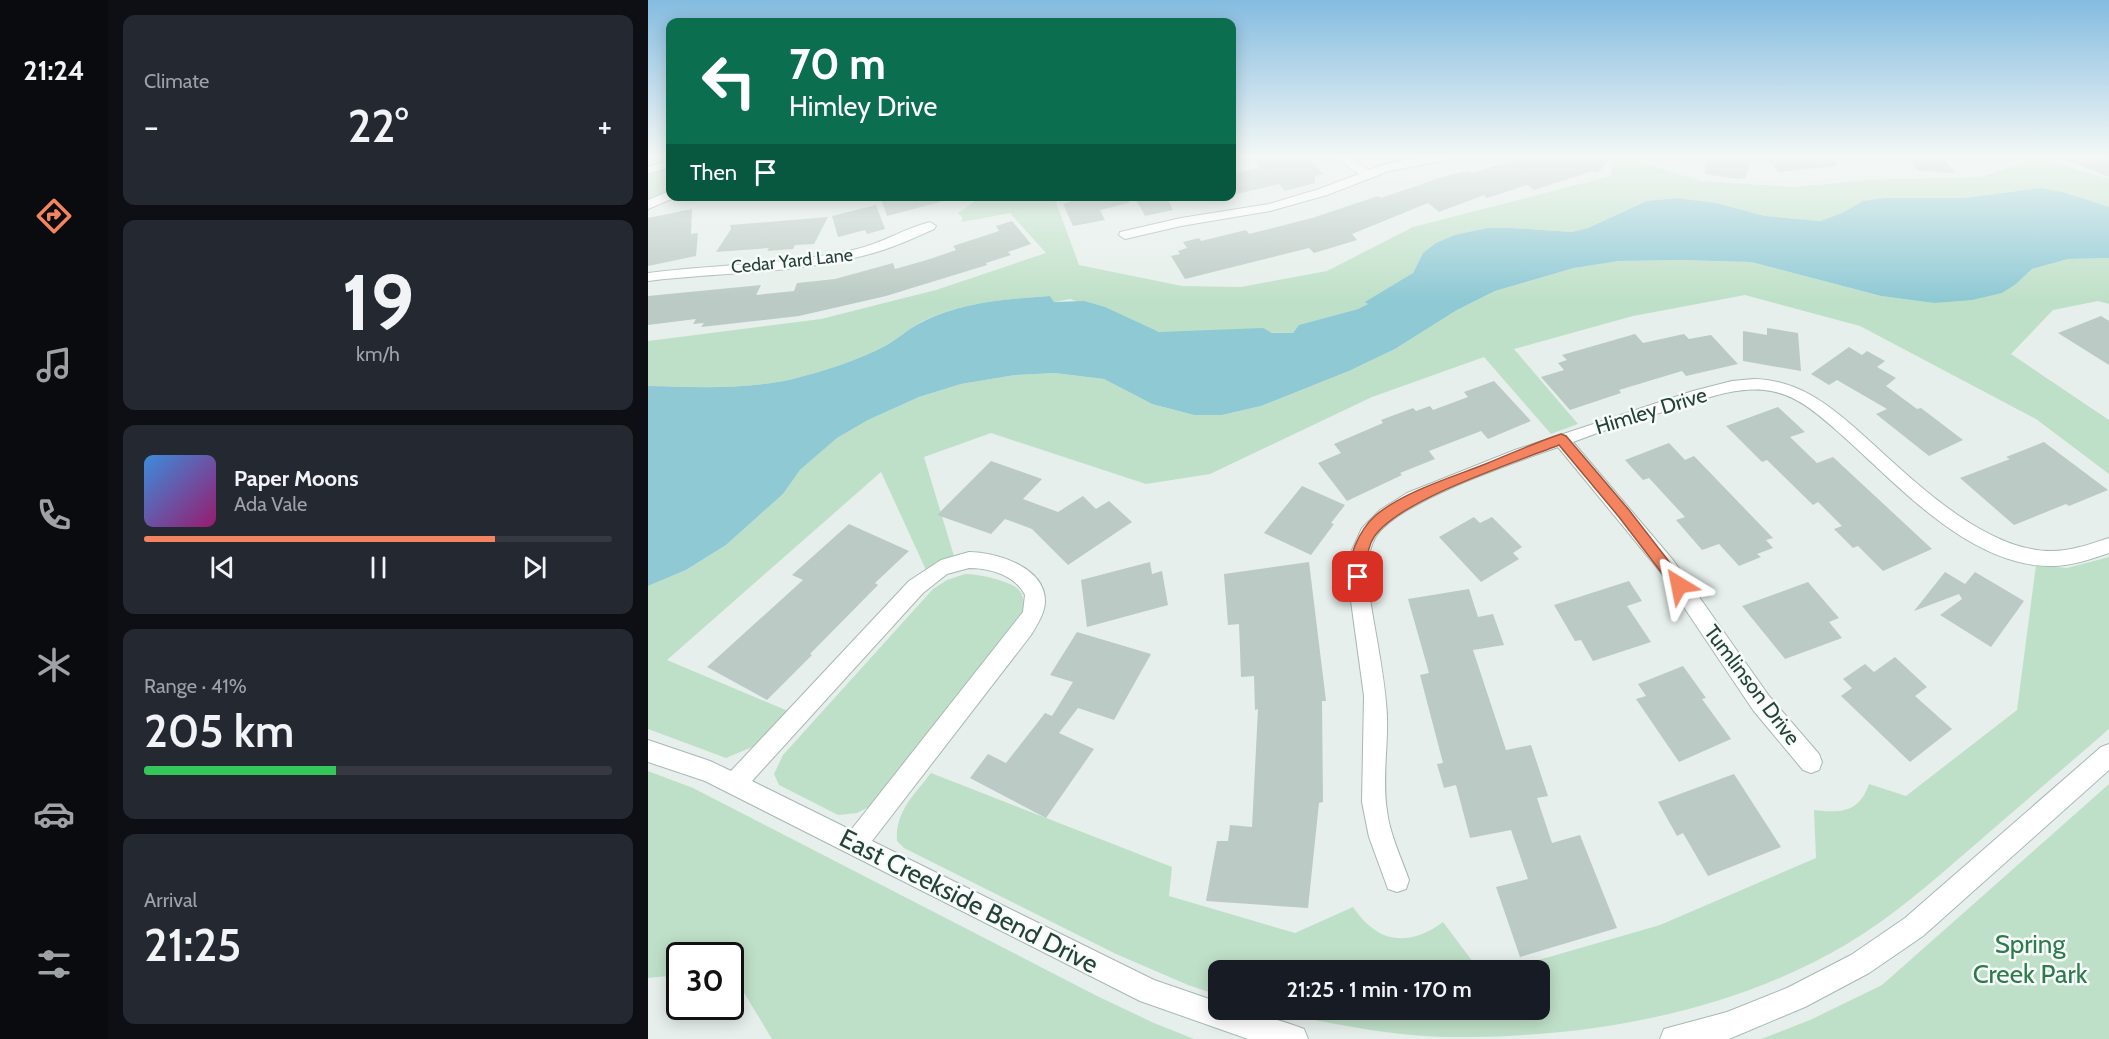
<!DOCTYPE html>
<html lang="en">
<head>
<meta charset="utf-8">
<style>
	:root { --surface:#171b24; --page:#242831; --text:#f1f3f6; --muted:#9ea1a6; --line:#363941; --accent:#f4845f }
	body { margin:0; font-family:Cabin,sans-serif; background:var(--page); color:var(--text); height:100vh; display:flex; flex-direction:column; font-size:22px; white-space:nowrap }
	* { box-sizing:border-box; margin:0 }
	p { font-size:20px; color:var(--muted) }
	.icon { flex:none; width:33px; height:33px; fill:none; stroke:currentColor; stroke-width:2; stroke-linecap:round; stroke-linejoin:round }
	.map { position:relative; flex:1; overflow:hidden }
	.drawer { display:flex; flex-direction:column; gap:15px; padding:15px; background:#0d0f14; width:540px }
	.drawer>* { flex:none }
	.guide { position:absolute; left:18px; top:18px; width:570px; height:183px; border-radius:12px; box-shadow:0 3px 15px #0003; background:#0b6e4f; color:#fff; overflow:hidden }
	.speed { position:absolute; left:18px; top:942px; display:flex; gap:12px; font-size:30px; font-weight:700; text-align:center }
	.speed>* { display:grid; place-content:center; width:78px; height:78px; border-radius:50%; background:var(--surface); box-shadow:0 3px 15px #0003; line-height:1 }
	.speed .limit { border:3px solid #111; border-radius:9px; background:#fff; color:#111 }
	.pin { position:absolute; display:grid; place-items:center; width:51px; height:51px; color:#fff; margin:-26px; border-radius:12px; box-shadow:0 3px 9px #0006 }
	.me { position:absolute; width:66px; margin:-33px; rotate:325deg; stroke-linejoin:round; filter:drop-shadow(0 0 4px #0008) }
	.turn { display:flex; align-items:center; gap:21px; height:126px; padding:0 24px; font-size:27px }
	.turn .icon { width:78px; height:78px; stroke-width:2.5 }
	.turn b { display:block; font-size:42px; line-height:51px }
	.then { display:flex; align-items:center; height:57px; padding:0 24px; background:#0003; gap:12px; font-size:22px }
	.big { font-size:45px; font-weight:600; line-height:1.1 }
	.drawer .tile { flex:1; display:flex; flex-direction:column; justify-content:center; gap:9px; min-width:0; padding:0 21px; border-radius:12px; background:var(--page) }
	.drawer .dial { align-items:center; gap:0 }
	.dial b { font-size:78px; line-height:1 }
	.song { display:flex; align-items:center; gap:18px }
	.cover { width:72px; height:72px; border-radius:9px; background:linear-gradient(135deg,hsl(210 70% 55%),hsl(320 70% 35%)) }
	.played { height:6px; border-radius:3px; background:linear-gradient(90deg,var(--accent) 75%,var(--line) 75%) }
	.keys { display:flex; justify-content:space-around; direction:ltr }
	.heat { display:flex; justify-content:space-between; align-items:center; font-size:33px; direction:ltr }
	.charge { height:9px; border-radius:4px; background:linear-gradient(90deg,#34c759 41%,var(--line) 0) }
	.trip { position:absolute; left:560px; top:960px; width:342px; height:60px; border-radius:12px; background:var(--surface); box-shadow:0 3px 15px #0003; font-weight:600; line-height:60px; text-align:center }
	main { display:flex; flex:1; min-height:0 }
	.menu { display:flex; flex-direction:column; width:108px; justify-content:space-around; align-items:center; background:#090b0e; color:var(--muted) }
	.menu .icon { width:42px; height:42px }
	.menu .selected { color:var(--accent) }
	.menu b { font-size:27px; color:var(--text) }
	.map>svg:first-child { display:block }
</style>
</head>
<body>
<main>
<nav class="menu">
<b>21:24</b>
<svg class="icon selected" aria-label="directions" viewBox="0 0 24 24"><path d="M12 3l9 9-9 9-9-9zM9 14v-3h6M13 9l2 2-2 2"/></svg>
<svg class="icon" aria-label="music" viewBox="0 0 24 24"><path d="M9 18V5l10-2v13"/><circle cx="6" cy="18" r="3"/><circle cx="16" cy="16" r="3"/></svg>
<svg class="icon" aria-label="phone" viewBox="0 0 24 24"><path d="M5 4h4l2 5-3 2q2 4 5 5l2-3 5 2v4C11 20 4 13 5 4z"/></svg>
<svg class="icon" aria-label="climate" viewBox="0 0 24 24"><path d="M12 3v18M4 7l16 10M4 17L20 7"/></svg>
<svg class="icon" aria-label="car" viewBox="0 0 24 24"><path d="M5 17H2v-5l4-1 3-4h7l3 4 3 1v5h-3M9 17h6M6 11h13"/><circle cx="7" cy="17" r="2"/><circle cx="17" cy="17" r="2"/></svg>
<svg class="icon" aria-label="filters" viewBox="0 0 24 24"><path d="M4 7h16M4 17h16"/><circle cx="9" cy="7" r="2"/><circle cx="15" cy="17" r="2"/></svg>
</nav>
<section class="drawer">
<div class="tile"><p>Climate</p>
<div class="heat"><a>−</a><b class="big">22°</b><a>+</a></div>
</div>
<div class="tile dial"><b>19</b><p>km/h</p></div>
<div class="tile">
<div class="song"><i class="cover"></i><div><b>Paper Moons</b><p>Ada Vale</p></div></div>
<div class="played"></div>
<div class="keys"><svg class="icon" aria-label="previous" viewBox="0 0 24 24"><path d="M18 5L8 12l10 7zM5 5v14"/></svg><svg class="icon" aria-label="pause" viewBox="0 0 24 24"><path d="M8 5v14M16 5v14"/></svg><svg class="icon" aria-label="next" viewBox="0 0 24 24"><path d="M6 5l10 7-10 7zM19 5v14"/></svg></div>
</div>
<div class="tile"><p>Range · 41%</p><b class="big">205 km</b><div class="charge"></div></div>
<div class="tile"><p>Arrival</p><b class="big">21:25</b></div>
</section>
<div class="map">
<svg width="1461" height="1039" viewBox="0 0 1461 1039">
	<rect width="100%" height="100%" fill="#e6efeb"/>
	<path fill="#bfe0c8" d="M965 155H976L987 161 1053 181 1146 187 1218 180 1334 177 1389 158 1461 179V207L1415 192 1392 188 1317 198 1215 201 1194 213 1172 221 1117 216 1068 203 1029 198 997 201 940 228 924 232 863 228 775 253 765 273 720 304 710 309 652 325 645 333 511 332 422 299 406 302 402 296C359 299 313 302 273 322 261 328 251 338 239 345 211 360 176 371 145 379 97 390 49 387 0 386V341L173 319 288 290 398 253 362 213 314 222V217L310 213 333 197H406L431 265 534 286 593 287 679 271 765 227 963 176Z
		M22 167V191L0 200V176Z
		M1461 258V304L1450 301 1405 310 1363 354 1461 420V474L1388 419 1212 326 1097 295 985 316 866 349 930 424 903 434 836 357 724 397 562 474 498 484 343 433 276 457 306 556 278 570 233 472 19 660 140 711 114 743 78 758 0 729V586L38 570 78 545 135 494 152 470 189 438 220 420 271 397 313 384 367 375 407 373 456 379 504 404 546 415H574L613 406 701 371 747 349 809 310 847 291 926 268 971 261 1033 260 1103 262 1233 296 1286 303 1368 284 1384 269 1420 259Z
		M1461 557V729C1417 767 1373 805 1329 843 1287 879 1246 916 1199 944 1079 1015 933 1039 795 1037 735 1035 676 1022 618 1010H891V970H856L1012 925 1168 858 1166 810C1193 813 1211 813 1221 784L1258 796 1369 710 1388 565 1419 568Z
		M317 574C330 574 358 580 369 588 376 594 376 603 376 611L227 804 209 813 190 815 131 785 126 774 135 755 285 589 299 580Z
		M0 771 45 788 449 996 506 1023 546 1039H124L83 971 82 956H32L31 975 0 978Z
		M283 773 524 867 521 896 647 933 705 907C729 943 760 948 795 922L831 970H570V995L540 985 468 954 256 848 249 841C247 812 266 795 283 773Z
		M1461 784V1039H1113L1162 1020 1234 985Z"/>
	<path fill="#8ec9d4" d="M1392 188 1415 192 1461 207V258L1420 259 1384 269 1368 284 1354 293 1324 300 1286 303 1233 296 1103 262 1033 260 971 261 926 268 847 291 809 310 747 349 701 371 613 406 574 415H546L504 404 456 379 407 373 367 375 313 384 271 397 220 420 189 438 152 470 135 494 78 545 38 570 0 586V386C49 387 97 390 145 379 176 371 211 360 239 345 251 338 261 328 274 322 313 302 359 299 402 296L406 302 436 301 457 307 511 332 615 328 624 333H645L651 325 710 309 720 304 717 302 765 273 775 253 788 243 807 235 840 228H863L924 232 940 228 998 201 1029 198 1068 203 1117 216 1172 221 1194 213 1215 201 1237 198H1317Z"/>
	<path fill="#bbcac4" d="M602 155H657L675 174 667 176V183L637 191 631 184 584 195V174L612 167Z
		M883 155H965L950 173 945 171 886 190 879 185 839 198 836 195 791 212 780 203 704 234 709 240 666 253 661 248 537 279 523 256 532 254 530 251 539 248 535 242 551 238 553 241 598 230 601 234 664 218 730 196 733 198 798 176 820 171 824 173Z
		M1058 155H1101L1100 174 1098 173V178L1089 179 1057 174Z
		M1115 155H1187L1188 166 1131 172Z
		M1260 155H1293L1308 173 1270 171Z
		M1408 155H1461V177L1408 156Z
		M232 196H291L292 202 239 216Z
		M439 196H480L481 203 452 210 457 220 425 226 415 204Z
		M486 196H518L525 210 497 216Z
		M228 205 237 229 219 234 217 230 190 237 184 216Z
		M44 209 43 234 50 233 48 256 0 266V218Z
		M180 217 166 244 147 245 145 249 119 251 121 248 68 252 83 229 82 225Z
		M364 221 383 244 360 252 363 255 338 263 339 265 238 296 151 316 53 327 56 323 45 324 48 319 0 325V296L113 285 108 295 146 291 149 283 187 279 245 263 247 269 282 259 308 250 305 246 351 231 348 226Z
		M1453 316 1461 321V365L1410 333Z
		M1119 328 1150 333 1153 371 1095 361V331L1119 335Z
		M987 334 995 343 1036 334 1041 339 1063 335 1090 364 1038 376 1034 371 971 390 973 393 922 410 893 377 916 370 910 363 919 360 914 355Z
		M1201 347 1214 355 1219 351 1237 361 1229 367 1248 378 1238 386 1269 409 1273 408 1315 440 1281 456 1228 414 1239 409 1189 380 1181 385 1163 374Z
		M846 381 883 421 840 439 833 431 781 451 787 459 752 473 754 475 699 501 670 463 693 453 686 444 735 423 733 420 765 408 768 411 782 406 785 410 820 397 816 392Z
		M1130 407 1157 432 1142 437 1169 463 1185 457 1284 549 1235 571 1210 546 1205 548 1186 529 1194 526 1170 502 1165 505 1119 460 1114 462 1078 426Z
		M1396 442 1460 490 1421 506 1418 504 1366 525 1312 478 1362 459 1358 457Z
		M1021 443 1037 460 1046 456 1125 538 1118 540 1125 548 1109 554 1113 557 1091 566 1071 544 1054 550 1028 520 1037 517 1001 478 995 480 977 460Z
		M343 461 394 479 375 499 410 512 435 496 448 509 461 501 484 522 420 565 384 529 357 519 343 534 289 515Z
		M654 486 697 505 683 523 686 524 663 555 616 533Z
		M826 517 832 523 844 517 874 547 865 553 871 559 833 582 791 537Z
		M201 524 261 551 227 583 230 585 162 654 164 655 119 700 59 667 155 580 144 575Z
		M502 562 504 574 514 571 520 605 439 627 433 580Z
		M661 562 678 701H674L675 802 671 803 660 908 558 901 569 841H580L582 825 604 827 610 709 607 710 606 676 593 677 591 624 580 625 576 574Z
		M1297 572 1317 584 1327 572 1376 601 1343 647 1292 615 1314 599 1311 594 1266 611Z
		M981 581 994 601 979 606 1003 642 945 661 933 640 927 641 906 605Z
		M1160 582 1191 618 1181 622 1194 638 1137 659 1094 606Z
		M821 589 830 617 845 614 856 645 825 650 858 750 883 745 900 796 889 798 904 843 932 835 969 928 872 957 848 887 880 879 863 830 822 838 808 785 796 788 789 764 795 763 772 675 781 673 760 599Z
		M429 632 503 654 466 720 430 708 411 733 446 749 398 818 322 778 340 754 358 763 397 713 404 716 425 682 402 675Z
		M1247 657 1279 687 1267 696 1304 729 1262 762 1193 696 1204 688 1195 679 1217 664 1226 672Z
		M1035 666 1058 698 1054 699 1083 739 1031 762 988 699 998 696 990 684Z
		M1086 774 1133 847 1060 876 1035 833 1029 836 1010 802Z"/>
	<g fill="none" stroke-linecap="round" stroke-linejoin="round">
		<g stroke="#a8b8b2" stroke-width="2">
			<path id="minor" d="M684 155H697L721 170C750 159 784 154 815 155L809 158 741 171 679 195 622 211 533 226 477 239 471 235 472 232 533 218 621 204 671 189 711 174Z
				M22 160V167L0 174V167Z
				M22 191V196L26 198 0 209V200Z
				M282 222 288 226 286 229C264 239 242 249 218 255 148 274 72 272 0 281V273C69 264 141 265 209 249 235 243 257 228 282 222Z
				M1106 379C1147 380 1176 401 1206 427 1257 472 1332 551 1403 551 1424 551 1442 544 1461 538V553C1443 559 1424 566 1404 566 1323 567 1252 487 1196 437 1173 417 1149 393 1116 390 1086 387 1056 399 1028 408 993 418 959 429 925 442L1025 560 1121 696 1171 754 1174 762 1171 770 1163 773 1155 770 1105 710 1011 570 910 447C866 463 753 500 728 536 717 554 719 579 722 599 728 638 737 676 739 716 740 747 734 780 739 811 742 835 753 857 761 880L758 889 749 892 740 889 721 837 714 802 716 696 700 579 704 550 714 528 732 510 759 493 867 450 1045 391 1084 381Z
				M321 552C348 552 397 567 397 601 397 613 389 625 383 635L224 841 506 980 570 1002V1010C596 1010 631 1019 656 1029L660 1039H600L492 1001 57 781 0 762V740L62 761 83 771 261 581 293 560ZM321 568C342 568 367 575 377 595L375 612 203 830 104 781 275 593 299 574Z
				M1461 744V770L1275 936 1221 973 1157 1007 1081 1039H1012L1016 1029 1079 1012 1139 988 1203 955 1257 918 1453 747Z"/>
		</g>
		<use href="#minor" fill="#fff" fill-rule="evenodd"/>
	</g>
	<linearGradient id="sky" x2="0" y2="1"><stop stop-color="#84bce0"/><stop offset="0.52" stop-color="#f4f8f6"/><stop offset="1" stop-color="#f4f8f6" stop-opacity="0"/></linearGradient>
	<rect width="1461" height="300" fill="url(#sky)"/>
	<path fill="#f4845f" stroke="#9f563e" stroke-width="1.5" d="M913 434 918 436 981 510 1036 581 1038 585 1036 589H1026L971 517 911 445C866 463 752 499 726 537 716 552 722 567 715 581H705C695 561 713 528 728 515 757 491 805 477 840 463 864 453 889 442 913 434Z"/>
	<g text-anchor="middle" stroke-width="5" stroke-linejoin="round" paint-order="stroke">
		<g font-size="18" fill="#24423a" stroke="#f7fbf9">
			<text transform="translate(144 261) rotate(-6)" y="6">Cedar Yard Lane</text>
		</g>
		<g font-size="21" fill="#24423a" stroke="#f7fbf9">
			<text transform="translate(1003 411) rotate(-17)" y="7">Himley Drive</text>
			<text transform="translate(1104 685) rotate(53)" y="7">Tumlinson Drive</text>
		</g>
		<g font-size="26" fill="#24423a" stroke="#f7fbf9">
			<text transform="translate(321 901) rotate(27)" y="9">East Creekside Bend Drive</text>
		</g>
		<g font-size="26" fill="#2d7a4b" stroke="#f7fbf9">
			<text x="1382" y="953">Spring<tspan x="1382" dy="30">Creek Park</tspan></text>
		</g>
	</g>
</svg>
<div class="speed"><div class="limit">30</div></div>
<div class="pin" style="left:710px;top:577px;background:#d93025"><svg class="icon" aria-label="arrive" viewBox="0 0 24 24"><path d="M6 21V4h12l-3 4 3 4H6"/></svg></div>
<svg class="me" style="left:1031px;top:585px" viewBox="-20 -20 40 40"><path d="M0-17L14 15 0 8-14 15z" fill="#f4845f" stroke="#fff" stroke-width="4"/></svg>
<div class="trip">21:25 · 1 min · 170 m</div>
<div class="guide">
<div class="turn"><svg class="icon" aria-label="left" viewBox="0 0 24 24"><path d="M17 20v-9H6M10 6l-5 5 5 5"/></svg><div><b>70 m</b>Himley Drive</div></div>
<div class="then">Then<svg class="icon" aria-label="arrive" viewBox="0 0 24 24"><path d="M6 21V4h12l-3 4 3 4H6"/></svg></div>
</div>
</div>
</main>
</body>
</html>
